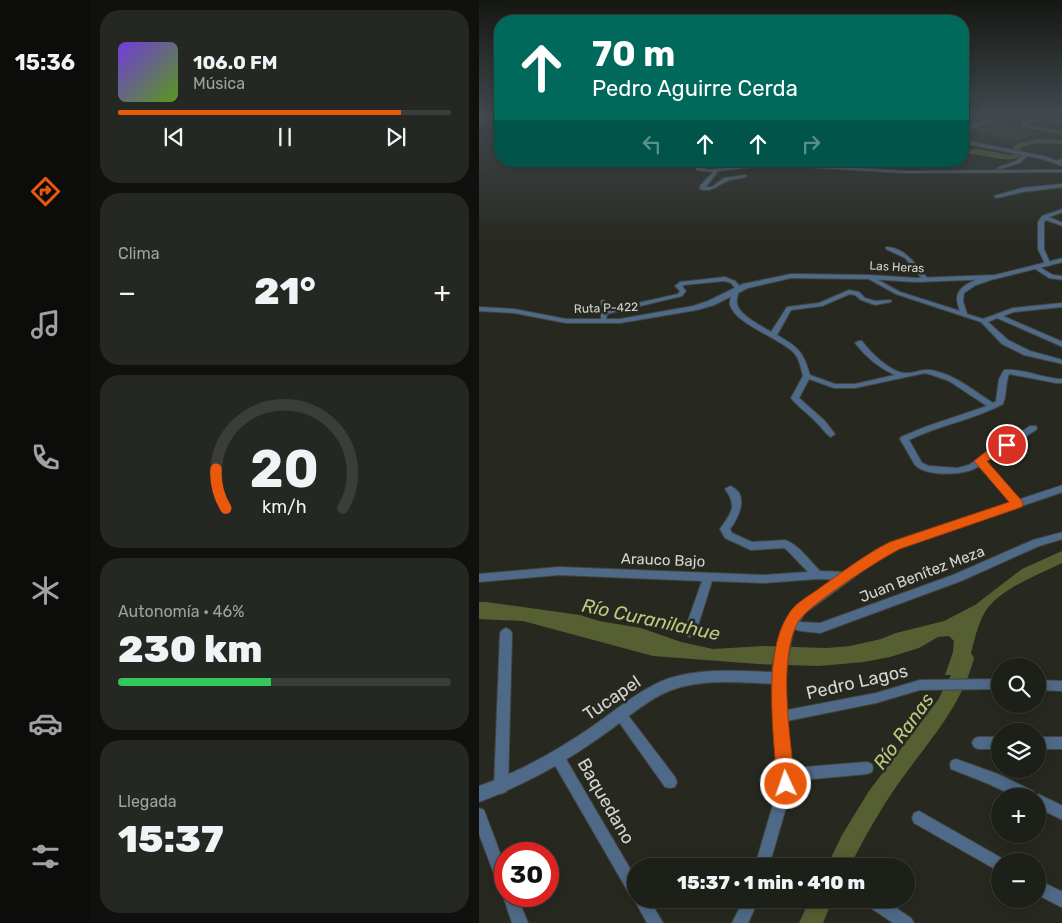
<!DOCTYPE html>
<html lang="es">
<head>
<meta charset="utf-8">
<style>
	:root { --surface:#1d1f19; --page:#252722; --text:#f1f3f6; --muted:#a0a2a2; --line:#3b3d38; --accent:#ea580c }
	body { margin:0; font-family:Rubik,sans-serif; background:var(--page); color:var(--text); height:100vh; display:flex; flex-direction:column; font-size:19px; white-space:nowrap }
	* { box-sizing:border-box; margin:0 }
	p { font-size:16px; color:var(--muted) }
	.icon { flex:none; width:28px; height:28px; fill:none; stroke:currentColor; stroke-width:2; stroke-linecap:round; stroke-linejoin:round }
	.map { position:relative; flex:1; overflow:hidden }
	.panel { display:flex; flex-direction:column; gap:10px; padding:10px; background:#10110e; width:389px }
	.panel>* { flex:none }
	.banner { position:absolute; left:15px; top:15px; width:475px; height:152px; border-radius:20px; box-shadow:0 2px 12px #0003,0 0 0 1px var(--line); background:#00695c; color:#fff; overflow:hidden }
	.tools { position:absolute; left:512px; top:658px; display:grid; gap:10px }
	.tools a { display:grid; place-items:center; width:55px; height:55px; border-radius:50%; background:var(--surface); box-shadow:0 2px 12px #0003,0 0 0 1px var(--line); font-size:25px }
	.speed { position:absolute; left:15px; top:842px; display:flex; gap:10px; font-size:25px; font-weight:700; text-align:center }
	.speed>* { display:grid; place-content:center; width:65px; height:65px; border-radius:50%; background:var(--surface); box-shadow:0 2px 12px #0003,0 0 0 1px var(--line); line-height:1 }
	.speed .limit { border:8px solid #d22; background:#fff; color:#111 }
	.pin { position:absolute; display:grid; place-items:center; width:42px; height:42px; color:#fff; margin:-21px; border:2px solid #fff; border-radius:50%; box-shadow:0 1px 5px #0007 }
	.me { position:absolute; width:55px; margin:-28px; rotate:357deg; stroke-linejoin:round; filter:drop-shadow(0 0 4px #0008) }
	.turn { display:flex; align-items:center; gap:18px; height:105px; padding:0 15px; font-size:22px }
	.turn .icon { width:65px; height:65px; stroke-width:2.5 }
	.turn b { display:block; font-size:35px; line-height:42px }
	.lanes { display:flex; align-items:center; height:48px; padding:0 15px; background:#0003; justify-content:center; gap:25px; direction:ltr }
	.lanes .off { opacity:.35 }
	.big { font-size:38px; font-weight:800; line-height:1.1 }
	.panel .card { flex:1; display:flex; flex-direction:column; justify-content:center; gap:8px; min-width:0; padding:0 18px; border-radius:20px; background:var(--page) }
	.panel .dial { align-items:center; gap:0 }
	.dial svg { height:130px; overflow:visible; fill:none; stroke:var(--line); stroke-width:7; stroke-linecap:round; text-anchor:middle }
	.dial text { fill:var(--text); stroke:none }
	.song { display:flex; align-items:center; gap:15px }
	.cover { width:60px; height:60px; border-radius:8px; background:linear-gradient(135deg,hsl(260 70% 55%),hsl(90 70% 35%)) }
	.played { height:5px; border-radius:2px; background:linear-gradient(90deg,var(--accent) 85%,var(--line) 85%) }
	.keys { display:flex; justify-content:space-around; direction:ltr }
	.heat { display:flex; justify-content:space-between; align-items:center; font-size:28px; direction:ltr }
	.charge { height:8px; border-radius:4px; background:linear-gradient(90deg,#34c759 46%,var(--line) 0) }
	.trip { position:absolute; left:148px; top:858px; width:288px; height:50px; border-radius:25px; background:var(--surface); box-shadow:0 2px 12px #0003,0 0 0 1px var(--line); font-weight:800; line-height:50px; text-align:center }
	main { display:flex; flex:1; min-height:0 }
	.menu { display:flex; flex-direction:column; width:90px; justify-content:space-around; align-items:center; background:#0c0c0a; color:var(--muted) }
	.menu .icon { width:35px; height:35px }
	.menu .active { color:var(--accent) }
	.menu b { font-size:22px; color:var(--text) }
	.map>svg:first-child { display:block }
</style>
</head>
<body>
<main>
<nav class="menu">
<b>15:36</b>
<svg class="icon active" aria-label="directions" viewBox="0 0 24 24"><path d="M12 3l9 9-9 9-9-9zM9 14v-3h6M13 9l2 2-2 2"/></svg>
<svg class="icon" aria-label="music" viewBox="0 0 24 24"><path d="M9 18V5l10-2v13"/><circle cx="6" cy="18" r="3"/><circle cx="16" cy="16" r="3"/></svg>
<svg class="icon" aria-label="phone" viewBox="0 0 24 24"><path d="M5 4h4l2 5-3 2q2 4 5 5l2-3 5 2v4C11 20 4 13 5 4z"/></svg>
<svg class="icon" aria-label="climate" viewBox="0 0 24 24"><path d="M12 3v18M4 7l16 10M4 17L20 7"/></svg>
<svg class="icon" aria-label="car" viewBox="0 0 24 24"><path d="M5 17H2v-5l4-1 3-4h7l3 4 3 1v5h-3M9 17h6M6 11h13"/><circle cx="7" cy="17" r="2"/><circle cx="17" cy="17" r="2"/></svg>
<svg class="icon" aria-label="filters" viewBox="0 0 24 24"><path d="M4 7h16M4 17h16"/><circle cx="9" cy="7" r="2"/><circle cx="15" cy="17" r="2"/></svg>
</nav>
<section class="panel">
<div class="card">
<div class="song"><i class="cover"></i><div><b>106.0 FM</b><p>Música</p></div></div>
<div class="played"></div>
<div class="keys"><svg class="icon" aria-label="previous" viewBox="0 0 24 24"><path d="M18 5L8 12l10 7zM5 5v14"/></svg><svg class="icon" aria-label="pause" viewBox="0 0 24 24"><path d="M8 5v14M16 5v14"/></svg><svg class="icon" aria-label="next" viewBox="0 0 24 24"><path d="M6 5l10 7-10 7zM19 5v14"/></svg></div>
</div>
<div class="card"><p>Clima</p>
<div class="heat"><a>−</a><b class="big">21°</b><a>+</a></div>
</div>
<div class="card dial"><svg viewBox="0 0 100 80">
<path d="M14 69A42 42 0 1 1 86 69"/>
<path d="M14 69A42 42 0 0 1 8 45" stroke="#ea580c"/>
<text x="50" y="56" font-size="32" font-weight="700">20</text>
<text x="50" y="72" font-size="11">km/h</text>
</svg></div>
<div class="card"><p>Autonomía · 46%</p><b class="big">230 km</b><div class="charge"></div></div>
<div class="card"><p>Llegada</p><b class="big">15:37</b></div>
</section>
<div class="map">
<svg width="584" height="923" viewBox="0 0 584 923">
	<rect width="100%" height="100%" fill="#272921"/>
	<path fill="#3a4120" d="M514 122 558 133 539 142 494 131Z"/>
	<path fill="#565f31" d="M583 551V563C559 575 520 589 506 612 495 631 493 655 486 675H466L474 652 475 641 470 636 459 637 440 648 411 657 385 662 340 666 279 664 174 656 44 621 0 619V602H7L101 615 120 621 162 628 202 642 234 649 285 646 348 648 371 646 402 639 417 633 465 621 496 605 543 569Z"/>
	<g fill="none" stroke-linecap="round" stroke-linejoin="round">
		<path fill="#565f31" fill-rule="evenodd" d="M546 114H554L560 119 548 125 584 131V135L543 127 542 122 552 119Z
			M557 139 584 140V144L557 143 543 147 541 157C522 164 503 152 484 154V150L498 149 531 155 534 154V148L538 144Z
			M347 161H459L456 163 365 165Z
			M486 650 492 653 495 658C482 708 448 743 419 784 401 810 385 838 371 866H348L363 835 390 791 459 700 472 675 480 653Z
			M331 899H354L344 923H320Z"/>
		<g stroke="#43453d" stroke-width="2">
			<path id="minor" d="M488 114H493L484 121V118Z
				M504 114H510L517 118 514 119Z
				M554 114H561L584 122V125Z
				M21 116V118L0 123V121Z
				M544 155 548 156 541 163 520 169 518 168 537 161Z
				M584 159V162L575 163 573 162Z
				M214 161H218L222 168 230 170 292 163 426 171 584 170V172L426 173 292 165 239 171 227 187H233L245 178 266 175 268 176C262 179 254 178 248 181 238 185 233 193 221 189V186L234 172 218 170Z
				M584 184V187L543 192 518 198 515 196 543 188Z
				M584 209V212L570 217 584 223V226L567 220 565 222V249L572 265 567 266 559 249V222L563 216Z
				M407 247C426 247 438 266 449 279V281H445L426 258 407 249Z
				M557 265 574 275 584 276V280L570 278 555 268 554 267Z
				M390 275 421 292 481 311C480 308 478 303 478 299 478 283 506 275 518 276V278L497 285 485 293 484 301 488 314 504 319 534 308 584 303V307L535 312 524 316 584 342V347L518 318 509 322 529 340 551 351 584 360V364L545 355 523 344 502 322 417 294 388 278 387 277Z
				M246 277 256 281 263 289 260 291C259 295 257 299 258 303 259 315 283 326 292 332L308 307 340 303 370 290 380 292 386 298 396 301 412 300V302L396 305 382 300 376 295 371 294 343 306 312 310 298 335C319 347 324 351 331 375L356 384H376L416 375C400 368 387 357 376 343L380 341H383C391 352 412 373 426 373 437 374 444 367 456 371 478 376 495 391 514 403L517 401 520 379 525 370C545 368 564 379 584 379V383H577L530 374C526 384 528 394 524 404 494 420 460 425 430 440L443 463 450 466 478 468 490 465 515 447 525 443 551 426H557L558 428 557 430C540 441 523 450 506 462L541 502 543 504 541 506H535L500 466C487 476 448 477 436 465L421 439 422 437 446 427 508 406 470 381 453 375 446 373 376 388H355L330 379 320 398 346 421 356 434 352 437C346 434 343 427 338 423 330 414 320 408 312 398L324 376C322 369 321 360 316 354 302 338 257 325 251 305 250 300 253 295 254 290L256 288 252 283 245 281 205 285 203 286 207 291 203 296 128 314 127 320 125 321 122 319V301L124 300 127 302 128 310 199 294 201 291 196 286 201 282Z
				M251 486C271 494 260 517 251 529L253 533 273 542 306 540C320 545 330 560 341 571L367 572 371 573 372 576 371 579 367 580 338 579 285 583 233 581 217 632 215 635 211 637 207 635 205 632 223 581 80 575 0 582V574L80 567 285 575 329 572 309 551 305 548 272 550 246 538 241 529C252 513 259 507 246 489Z
				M584 532V539L560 546 482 581 341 633C329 631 313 633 307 622L308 619 312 618 321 622 341 623 474 575 554 540Z
				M27 628 31 630 33 633 29 787 27 792 22 794 17 792 15 787 21 633 23 630Z
				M299 673 303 674 305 678 308 710 397 693 441 680 521 679V689L441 690 397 703 308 721 312 768 388 762 393 764 394 768 393 772 388 774 313 781 314 784 290 866H276L300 784 293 678 295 674Z
				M559 680 584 681V691L559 690Z
				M141 708 145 710 196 777 198 782 196 787 191 788 186 787 137 718 135 714 137 710Z
				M499 737H521V749H499L495 747 493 743 495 739Z
				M559 737H584V749H559Z
				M79 752 84 754 156 877V899H170L184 923H168L155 899V897L151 895 74 762 73 758 74 754Z
				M477 759 519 774 554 791 556 796 559 794 584 806V820L559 808V796H535L510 784 472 769 471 765 472 761Z
				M0 808 5 810 26 866V896H38L49 923H33L24 896 25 892 21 890 0 834Z
				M440 811 526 860 527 861H521V872L435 823 433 818 435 813Z
				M559 880 584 892V908L559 895Z
				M265 899H280L269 923H253Z
				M384 899H404L432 918 435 923H414L386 904Z"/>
		</g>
		<g stroke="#43453d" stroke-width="2">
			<path id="tertiary" d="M521 114H529L484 132V129Z
				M484 140 564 156 584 163V166L563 159 484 143Z
				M584 258V262L516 279 437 282 390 279 312 278 269 288 235 305 218 310 141 323H87L35 313 0 311V307L35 309 87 319H141L214 306 229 301 264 284 312 274 390 275 437 278 516 275Z
				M584 485V492L420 548 403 557 326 613 314 632 304 682 299 684C265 683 226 678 193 690 169 698 140 725 117 740 80 766 42 786 0 802V786C40 772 76 752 111 728 136 711 162 688 191 678 224 668 259 671 293 672 296 648 301 625 318 605L395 551 412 542Z"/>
		</g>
		<use href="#minor" fill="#4f6a88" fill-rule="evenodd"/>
		<use href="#tertiary" fill="#4f6a88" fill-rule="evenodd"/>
	</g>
	<linearGradient id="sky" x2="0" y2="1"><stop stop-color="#151712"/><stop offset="0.47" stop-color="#41494e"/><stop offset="1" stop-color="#41494e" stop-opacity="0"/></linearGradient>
	<rect width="584" height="244" fill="url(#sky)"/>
	<path fill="#ea580c" stroke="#983908" d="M528 442 532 443 533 445 532 448 508 461 543 501 544 504 543 507 421 549C401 559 329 605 319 622 298 660 312 741 316 784L313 790 307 792 301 790 298 784C295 737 283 655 309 615 315 604 328 597 338 590 362 573 385 555 411 542L530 502 495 461 514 446Z"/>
	<g text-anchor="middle" stroke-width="5" stroke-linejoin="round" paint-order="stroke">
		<g font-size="12" fill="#d3d5d0" stroke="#272921">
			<text transform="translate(418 267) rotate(3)" y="4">Las Heras</text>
			<text transform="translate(127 308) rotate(-2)" y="4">Ruta P-422</text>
		</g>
		<g font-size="15" fill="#d3d5d0" stroke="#272921">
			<text transform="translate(184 560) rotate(2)" y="5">Arauco Bajo</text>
			<text transform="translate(443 574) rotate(-21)" y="5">Juan Benítez Meza</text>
		</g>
		<g font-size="18" fill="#d3d5d0" stroke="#272921">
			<text transform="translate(378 682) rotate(-13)" y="6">Pedro Lagos</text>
			<text transform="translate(133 698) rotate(-34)" y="6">Tucapel</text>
			<text transform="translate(127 801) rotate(60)" y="6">Baquedano</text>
		</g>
		<g font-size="19" font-style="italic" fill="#baca7f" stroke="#272921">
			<text transform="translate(172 619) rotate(12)" y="7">Río Curanilahue</text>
			<text transform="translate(424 731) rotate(-54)" y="7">Río Ranas</text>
		</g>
	</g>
</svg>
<div class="tools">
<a><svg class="icon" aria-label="search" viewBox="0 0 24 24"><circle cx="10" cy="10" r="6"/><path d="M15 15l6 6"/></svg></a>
<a><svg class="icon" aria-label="layers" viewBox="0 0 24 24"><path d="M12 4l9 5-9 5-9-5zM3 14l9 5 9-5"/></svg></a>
<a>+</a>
<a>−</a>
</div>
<div class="speed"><div class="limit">30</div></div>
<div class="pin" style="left:528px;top:445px;background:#d93025"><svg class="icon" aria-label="arrive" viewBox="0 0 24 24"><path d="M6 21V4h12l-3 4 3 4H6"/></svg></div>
<svg class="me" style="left:307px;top:784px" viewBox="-20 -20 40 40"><circle r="17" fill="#ea580c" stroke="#fff" stroke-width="3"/><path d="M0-11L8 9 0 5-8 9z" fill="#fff"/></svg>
<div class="trip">15:37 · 1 min · 410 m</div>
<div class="banner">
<div class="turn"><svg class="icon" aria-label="ahead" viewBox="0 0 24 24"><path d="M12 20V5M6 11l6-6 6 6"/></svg><div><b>70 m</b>Pedro Aguirre Cerda</div></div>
<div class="lanes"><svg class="icon off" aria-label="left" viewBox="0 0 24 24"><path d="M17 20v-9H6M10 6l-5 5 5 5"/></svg><svg class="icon" aria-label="ahead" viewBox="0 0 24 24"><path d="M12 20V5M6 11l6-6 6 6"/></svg><svg class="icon" aria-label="ahead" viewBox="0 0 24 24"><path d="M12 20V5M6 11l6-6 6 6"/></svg><svg class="icon off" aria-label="right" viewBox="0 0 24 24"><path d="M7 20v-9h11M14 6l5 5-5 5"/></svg></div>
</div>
</div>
</main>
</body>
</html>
